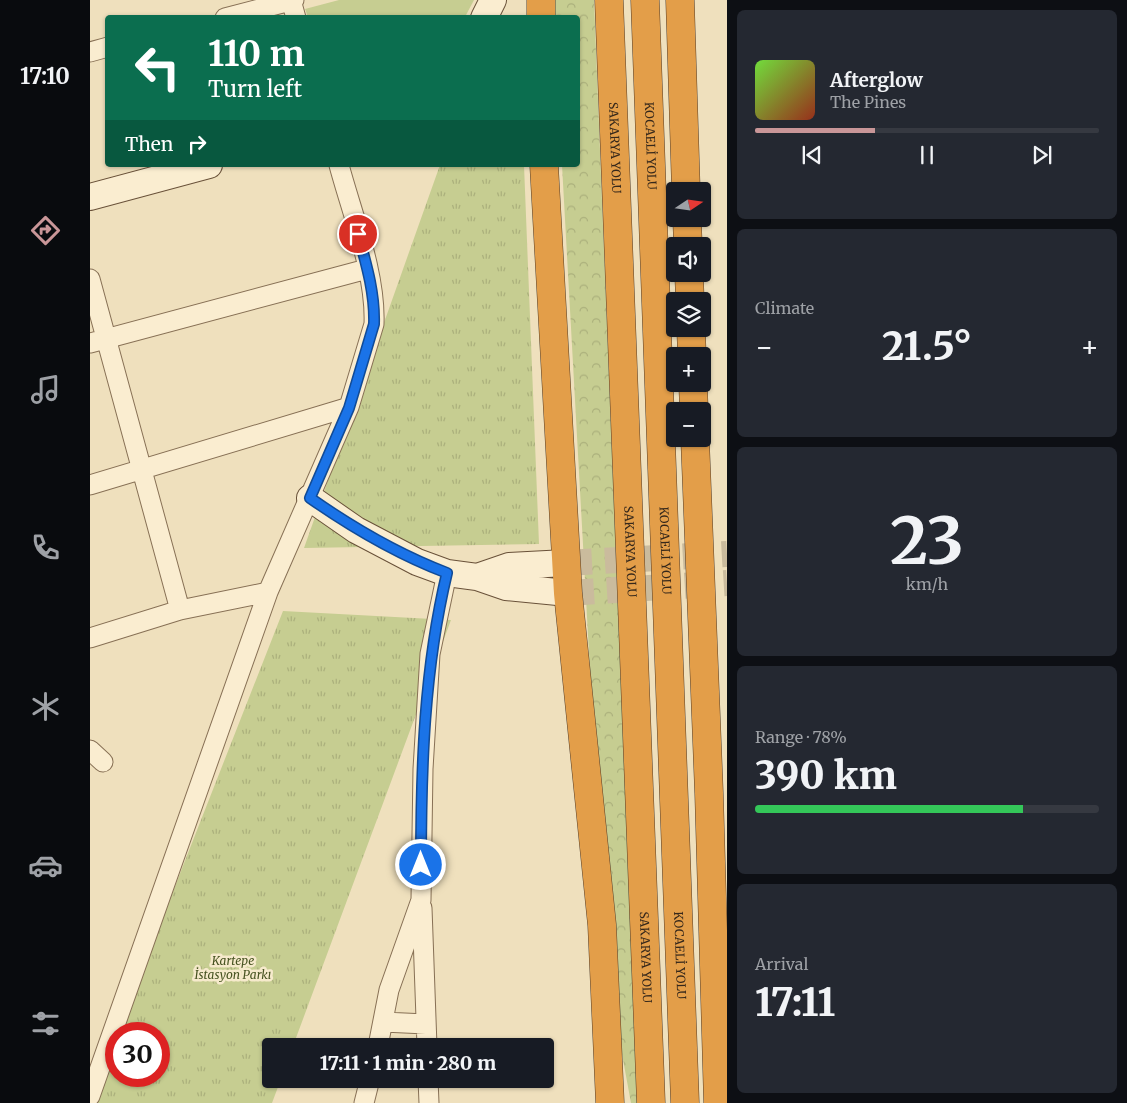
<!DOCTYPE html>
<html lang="en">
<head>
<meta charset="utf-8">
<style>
	:root { --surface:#171b24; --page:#242831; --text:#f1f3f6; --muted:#9ea1a6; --line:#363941; --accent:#c99698 }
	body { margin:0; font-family:Merriweather,serif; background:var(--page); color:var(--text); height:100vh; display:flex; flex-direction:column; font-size:19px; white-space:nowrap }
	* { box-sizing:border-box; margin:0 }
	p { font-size:16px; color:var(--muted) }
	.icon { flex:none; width:28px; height:28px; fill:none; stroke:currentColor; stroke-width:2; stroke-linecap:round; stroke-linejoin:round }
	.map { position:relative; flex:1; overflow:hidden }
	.side { display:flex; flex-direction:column; gap:10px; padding:10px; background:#0d0f14; width:400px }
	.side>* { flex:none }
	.banner { position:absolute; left:15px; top:15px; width:475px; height:152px; border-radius:5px; box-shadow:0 1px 4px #0004; background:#0b6e4f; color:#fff; overflow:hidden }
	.needle { width:32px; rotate:77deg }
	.tools { position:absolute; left:576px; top:182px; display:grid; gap:10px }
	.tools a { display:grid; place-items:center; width:45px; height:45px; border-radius:5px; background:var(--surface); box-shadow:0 1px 4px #0004; font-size:25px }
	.speed { position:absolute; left:15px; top:1022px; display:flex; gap:10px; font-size:25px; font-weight:700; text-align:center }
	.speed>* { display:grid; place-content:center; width:65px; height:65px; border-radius:50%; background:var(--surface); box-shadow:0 1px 4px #0004; line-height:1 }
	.speed .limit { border:8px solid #d22; background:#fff; color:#111 }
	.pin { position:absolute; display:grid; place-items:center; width:42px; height:42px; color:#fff; margin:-21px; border:2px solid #fff; border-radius:50%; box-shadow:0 1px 5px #0007 }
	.me { position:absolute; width:55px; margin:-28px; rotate:0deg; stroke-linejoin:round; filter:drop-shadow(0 0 4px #0008) }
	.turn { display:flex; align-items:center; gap:18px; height:105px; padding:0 20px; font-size:22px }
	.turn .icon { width:65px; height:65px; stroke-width:2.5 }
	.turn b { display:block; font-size:35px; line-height:42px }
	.then { display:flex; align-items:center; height:48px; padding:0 20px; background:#0003; gap:10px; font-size:19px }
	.big { font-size:38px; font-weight:800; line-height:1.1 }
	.side .widget { flex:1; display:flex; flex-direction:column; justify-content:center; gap:8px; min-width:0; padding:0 18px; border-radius:8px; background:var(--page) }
	.side .dial { align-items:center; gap:0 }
	.dial b { font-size:65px; line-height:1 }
	.song { display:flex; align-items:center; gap:15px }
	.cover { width:60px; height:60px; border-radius:8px; background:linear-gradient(135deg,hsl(100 70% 55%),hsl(10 70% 35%)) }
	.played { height:5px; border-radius:2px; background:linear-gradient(90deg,var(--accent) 35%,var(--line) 35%) }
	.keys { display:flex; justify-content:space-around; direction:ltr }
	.heat { display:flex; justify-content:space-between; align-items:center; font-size:28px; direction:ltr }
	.charge { height:8px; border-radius:4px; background:linear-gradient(90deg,#34c759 78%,var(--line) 0) }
	.trip { position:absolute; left:172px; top:1038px; width:292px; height:50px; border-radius:5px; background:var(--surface); box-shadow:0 1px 4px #0004; font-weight:800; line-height:50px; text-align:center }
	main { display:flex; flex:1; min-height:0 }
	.tabs { display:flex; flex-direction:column; width:90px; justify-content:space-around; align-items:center; background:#090b0e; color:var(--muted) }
	.tabs .icon { width:35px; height:35px }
	.tabs .selected { color:var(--accent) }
	.tabs b { font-size:22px; color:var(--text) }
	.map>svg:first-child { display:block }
</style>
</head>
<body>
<main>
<nav class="tabs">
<b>17:10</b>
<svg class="icon selected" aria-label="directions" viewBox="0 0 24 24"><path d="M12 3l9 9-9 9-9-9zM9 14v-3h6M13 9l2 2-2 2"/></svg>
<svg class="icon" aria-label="music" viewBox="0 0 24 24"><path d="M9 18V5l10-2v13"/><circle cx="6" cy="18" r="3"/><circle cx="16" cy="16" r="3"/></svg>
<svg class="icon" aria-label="phone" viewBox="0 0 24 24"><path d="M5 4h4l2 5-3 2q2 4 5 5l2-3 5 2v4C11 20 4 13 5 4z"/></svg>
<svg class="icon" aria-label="climate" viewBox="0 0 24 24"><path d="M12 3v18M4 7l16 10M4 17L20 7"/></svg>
<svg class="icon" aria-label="car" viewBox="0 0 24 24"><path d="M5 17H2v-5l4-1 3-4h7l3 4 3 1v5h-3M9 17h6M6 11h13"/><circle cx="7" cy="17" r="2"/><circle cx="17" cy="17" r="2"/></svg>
<svg class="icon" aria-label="filters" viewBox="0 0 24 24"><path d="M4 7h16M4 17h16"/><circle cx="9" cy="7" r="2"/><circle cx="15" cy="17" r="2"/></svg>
</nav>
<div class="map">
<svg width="637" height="1103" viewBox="0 0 637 1103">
	<defs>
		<pattern id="forest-crowns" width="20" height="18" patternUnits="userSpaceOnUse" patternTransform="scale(1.25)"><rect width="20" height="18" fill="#c6cd91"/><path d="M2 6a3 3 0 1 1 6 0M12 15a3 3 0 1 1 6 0" fill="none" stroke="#abb07c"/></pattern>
		<pattern id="park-tufts" width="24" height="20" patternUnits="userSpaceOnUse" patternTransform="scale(1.25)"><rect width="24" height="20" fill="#c6cd91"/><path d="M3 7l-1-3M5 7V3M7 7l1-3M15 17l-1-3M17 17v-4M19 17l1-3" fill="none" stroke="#abb07c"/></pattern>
	</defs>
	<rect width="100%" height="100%" fill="#efe0bd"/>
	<path fill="#c6cd91" d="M249 0H384L375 17H218L215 9Z"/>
	<path fill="url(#forest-crowns)" d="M463 0H504L548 1103H541L520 989 500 671 472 165H488V18L464 17Z"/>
	<path fill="url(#park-tufts)" d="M350 165H434L449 544 214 548Z
		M193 611 361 620 203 1046H181V1079H191L182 1103H0L26 1036V1076H69V1034H27Z"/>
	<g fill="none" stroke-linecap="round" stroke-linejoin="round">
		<path stroke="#cabb9d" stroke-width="26" stroke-dasharray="26 13" stroke-linecap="butt" d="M476 563 637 554
			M478 593 637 583"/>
		<g stroke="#877055" stroke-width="21">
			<path id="street" d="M201 0 206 18
				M135 18 204 0
				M0 52 18 47
				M0 279 90 610
				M0 343 277 269
				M0 485 259 407
				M0 638 90 610 178 592 259 407 284 324C286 273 262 214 249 165
				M0 750 13 762
				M332 908 337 1046
				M293 1022 336 1024
				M288 1046 299 990 331 900 333 769 340 654 357 573
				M338 1079 339 1103
				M0 1096 178 592
				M274 1103 280 1079"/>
		</g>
		<g stroke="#695139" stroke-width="28">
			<path id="secondary" d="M394 18 403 0
				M0 197 119 165
				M220 498 266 530 327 562 357 573 387 577 416 587 478 593
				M387 577 419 566 476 563"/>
		</g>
		<g stroke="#543e2a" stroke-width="29">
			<g id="highway">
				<path id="s1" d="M519 0 561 1103"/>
				<path id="s2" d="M555 0 595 1103"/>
				<path d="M590 0 596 191"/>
				<path d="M451 18V0"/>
				<path d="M454 165 478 593 512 925 520 1103"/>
				<path d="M597 219 598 246"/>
				<path d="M599 274 600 301"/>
				<path d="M601 329 602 356"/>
				<path d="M603 384 604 411"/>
				<path d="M605 439 619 793 628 1103"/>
			</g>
		</g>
		<use href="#street" stroke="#faedd0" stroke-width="19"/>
		<use href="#secondary" stroke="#faedd0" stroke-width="26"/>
		<use href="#highway" stroke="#e39e49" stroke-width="28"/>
	</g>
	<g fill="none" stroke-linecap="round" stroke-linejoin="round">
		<g stroke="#114b97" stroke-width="12">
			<path id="route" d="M268 234C276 263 285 293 284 324L259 408 220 498C263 528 307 554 357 573 334 669 331 767 331 865"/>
		</g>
		<use href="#route" stroke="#1a73e8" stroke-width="9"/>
	</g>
	<g text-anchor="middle" stroke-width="5" stroke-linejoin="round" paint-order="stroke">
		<g font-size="12" fill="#36281b" stroke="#f6eacc">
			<text dy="4" stroke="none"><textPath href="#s1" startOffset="148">SAKARYA YOLU</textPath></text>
			<text dy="4" stroke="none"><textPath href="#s2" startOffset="146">KOCAELİ YOLU</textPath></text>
			<text dy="4" stroke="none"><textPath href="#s1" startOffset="552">SAKARYA YOLU</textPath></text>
			<text dy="4" stroke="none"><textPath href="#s2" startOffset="551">KOCAELİ YOLU</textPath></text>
			<text dy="4" stroke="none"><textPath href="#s1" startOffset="958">SAKARYA YOLU</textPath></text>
			<text dy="4" stroke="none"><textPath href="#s2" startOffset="956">KOCAELİ YOLU</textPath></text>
		</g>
		<g font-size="12" font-style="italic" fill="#475321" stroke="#f6eacc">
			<text x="143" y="965">Kartepe<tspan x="143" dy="14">İstasyon Parkı</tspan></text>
		</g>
	</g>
</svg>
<div class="tools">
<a><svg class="needle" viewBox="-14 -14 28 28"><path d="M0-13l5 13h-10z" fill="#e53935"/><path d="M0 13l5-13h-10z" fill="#9ea1a6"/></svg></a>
<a><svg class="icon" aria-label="sound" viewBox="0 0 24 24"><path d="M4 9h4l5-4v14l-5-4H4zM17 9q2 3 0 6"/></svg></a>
<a><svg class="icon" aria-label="layers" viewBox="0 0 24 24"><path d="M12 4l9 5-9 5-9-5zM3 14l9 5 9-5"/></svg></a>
<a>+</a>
<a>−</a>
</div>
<div class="speed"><div class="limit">30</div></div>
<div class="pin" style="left:268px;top:234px;background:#d93025"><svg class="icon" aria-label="arrive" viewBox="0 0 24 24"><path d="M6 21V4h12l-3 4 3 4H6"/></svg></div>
<svg class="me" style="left:331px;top:865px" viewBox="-20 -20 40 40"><circle r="17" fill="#1a73e8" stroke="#fff" stroke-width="3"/><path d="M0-11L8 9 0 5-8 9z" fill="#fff"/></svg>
<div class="trip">17:11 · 1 min · 280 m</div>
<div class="banner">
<div class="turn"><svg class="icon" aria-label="left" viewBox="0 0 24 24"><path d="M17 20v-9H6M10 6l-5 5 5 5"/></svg><div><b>110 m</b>Turn left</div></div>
<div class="then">Then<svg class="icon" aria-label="right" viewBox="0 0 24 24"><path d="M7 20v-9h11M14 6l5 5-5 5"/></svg></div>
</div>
</div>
<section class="side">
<div class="widget">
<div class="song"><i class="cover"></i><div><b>Afterglow</b><p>The Pines</p></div></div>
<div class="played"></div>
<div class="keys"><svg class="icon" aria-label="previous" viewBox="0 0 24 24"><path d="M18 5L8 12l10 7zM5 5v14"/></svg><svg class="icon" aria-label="pause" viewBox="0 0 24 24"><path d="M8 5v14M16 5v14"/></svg><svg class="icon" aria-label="next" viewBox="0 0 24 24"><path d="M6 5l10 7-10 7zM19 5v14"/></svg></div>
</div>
<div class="widget"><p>Climate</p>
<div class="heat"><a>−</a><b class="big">21.5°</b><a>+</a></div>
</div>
<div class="widget dial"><b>23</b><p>km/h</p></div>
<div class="widget"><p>Range · 78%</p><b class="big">390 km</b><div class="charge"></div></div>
<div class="widget"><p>Arrival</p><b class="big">17:11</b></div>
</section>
</main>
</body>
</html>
